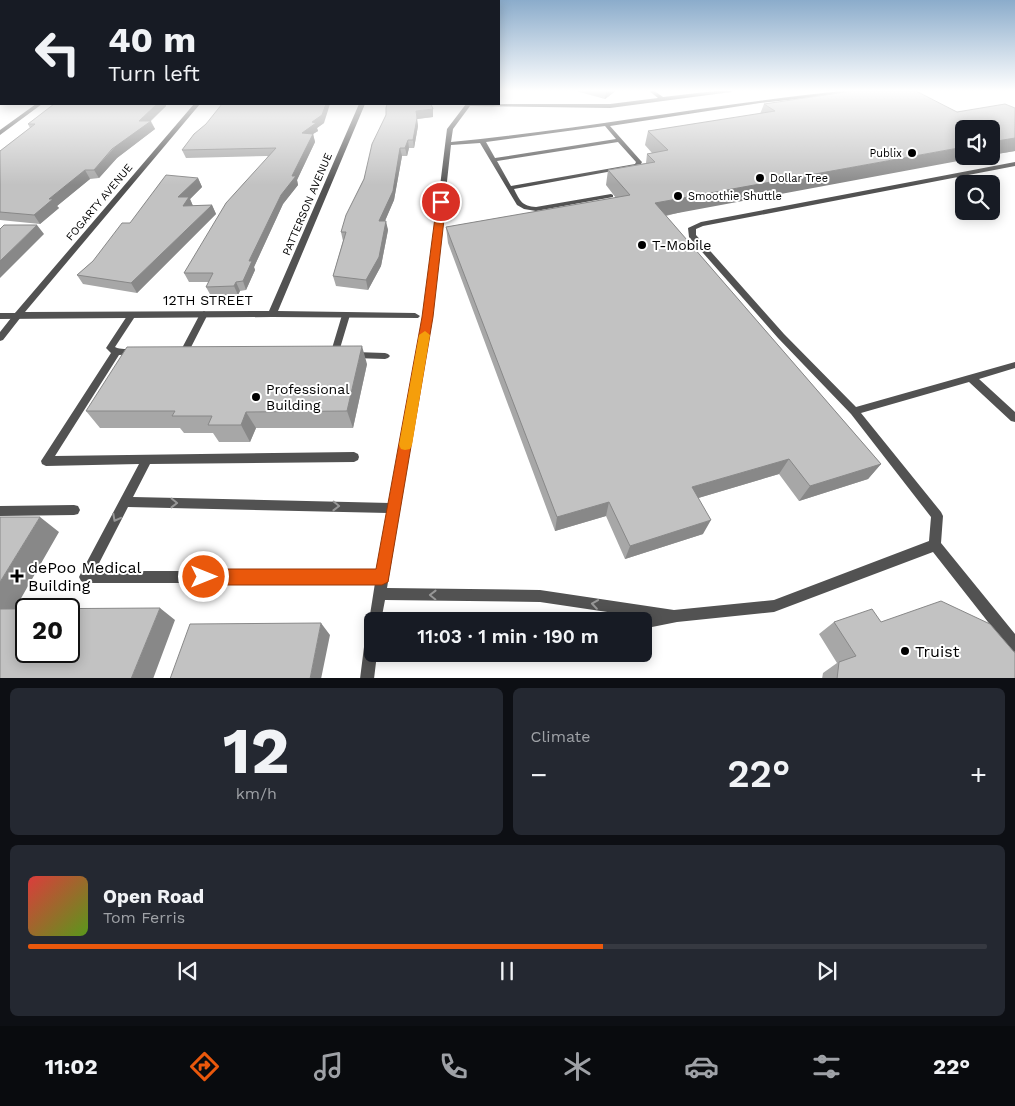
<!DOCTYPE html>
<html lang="en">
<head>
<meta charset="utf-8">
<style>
	:root { --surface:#171b24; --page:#242831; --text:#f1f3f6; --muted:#9ea1a6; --line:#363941; --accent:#ea580c }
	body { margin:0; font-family:"Work Sans",sans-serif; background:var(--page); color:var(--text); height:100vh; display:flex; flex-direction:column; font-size:19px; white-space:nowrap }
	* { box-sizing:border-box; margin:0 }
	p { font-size:16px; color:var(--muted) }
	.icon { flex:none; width:28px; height:28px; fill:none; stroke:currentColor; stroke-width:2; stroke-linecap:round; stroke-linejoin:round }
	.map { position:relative; height:678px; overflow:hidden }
	.side { display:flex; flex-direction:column; gap:10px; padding:10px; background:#0d0f14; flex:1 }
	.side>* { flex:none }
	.guide { position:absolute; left:0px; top:0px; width:500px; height:105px; box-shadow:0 2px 12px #0003; background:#171b24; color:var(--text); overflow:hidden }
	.buttons { position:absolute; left:955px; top:120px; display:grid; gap:10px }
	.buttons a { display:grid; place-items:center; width:45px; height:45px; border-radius:8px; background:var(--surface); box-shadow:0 2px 12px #0003; font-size:25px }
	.speed { position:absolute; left:15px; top:598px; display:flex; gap:10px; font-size:25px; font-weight:700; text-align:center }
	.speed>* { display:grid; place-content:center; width:65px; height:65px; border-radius:50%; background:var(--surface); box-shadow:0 2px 12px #0003; line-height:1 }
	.speed .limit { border:2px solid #111; border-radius:8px; background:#fff; color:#111 }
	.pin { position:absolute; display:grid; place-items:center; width:42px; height:42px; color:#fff; margin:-21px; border:2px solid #fff; border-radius:50%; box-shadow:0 1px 5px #0007 }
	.me { position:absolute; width:55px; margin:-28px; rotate:90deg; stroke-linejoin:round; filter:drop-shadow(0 0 4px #0008) }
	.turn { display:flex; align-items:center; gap:18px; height:105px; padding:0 25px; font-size:22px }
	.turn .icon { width:65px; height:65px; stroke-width:2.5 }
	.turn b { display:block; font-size:35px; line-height:42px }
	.big { font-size:38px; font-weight:600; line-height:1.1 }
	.side .widget { flex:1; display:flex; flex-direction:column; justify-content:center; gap:8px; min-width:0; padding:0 18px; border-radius:8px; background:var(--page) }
	.side .dial { align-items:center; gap:0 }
	.dial b { font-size:65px; line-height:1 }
	.song { display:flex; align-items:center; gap:15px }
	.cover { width:60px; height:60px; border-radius:8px; background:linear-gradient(135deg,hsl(0 70% 55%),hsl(90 70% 35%)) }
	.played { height:5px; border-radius:2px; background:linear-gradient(90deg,var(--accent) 60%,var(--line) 60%) }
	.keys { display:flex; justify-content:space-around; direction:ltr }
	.heat { display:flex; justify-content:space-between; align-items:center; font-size:28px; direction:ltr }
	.side .tiles { flex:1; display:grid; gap:10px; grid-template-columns:1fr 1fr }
	.widget:last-child { grid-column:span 2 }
	.trip { position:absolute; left:364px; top:612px; width:288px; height:50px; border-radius:8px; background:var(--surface); box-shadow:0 2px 12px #0003; font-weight:600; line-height:50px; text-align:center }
	.tab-bar { display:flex; height:80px; justify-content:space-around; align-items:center; background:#090b0e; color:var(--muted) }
	.tab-bar .icon { width:35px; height:35px }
	.tab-bar .active { color:var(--accent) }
	.tab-bar b { font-size:22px; color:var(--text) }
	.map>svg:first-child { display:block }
</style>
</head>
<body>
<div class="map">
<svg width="1015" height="679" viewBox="0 0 1015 679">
	<rect width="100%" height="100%" fill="#fff"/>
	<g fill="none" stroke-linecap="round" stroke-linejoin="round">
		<path fill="#525252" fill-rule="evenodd" d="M648 90H653L663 97 723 90H734L731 92 610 108 470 106 453 129 451 142C586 129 718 103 853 90H867L864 92 760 103 610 126 641 161 642 162 640 166 514 189C520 201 522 206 536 207L611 194 613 195V197L536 211 524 209 517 205 480 143 451 145 432 317 387 588 540 590 674 610 774 600 929 541 931 517 851 414 778 338 689 237 688 228 701 222 1015 162V166L703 226 696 229V235L784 334 856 407 1015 362V368L979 379 1015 412V422L1011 421 969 382 861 413 941 512 943 516 941 543 1015 634V652L1010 650 933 552 774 612 677 622 642 629V621H636L637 618 641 617 540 602 385 600 381 621H372V626H370L369 621 375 583H85L81 581 79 577 81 573 139 464 46 466 42 464 41 461 111 353 106 348 129 313H135L136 315 115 347C122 351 131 347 138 350L139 352 138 354 119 355 55 456 354 452 358 454 359 457 358 460 354 462 150 464 133 497 390 503 424 317 447 129 466 104H610L658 98ZM605 126 616 139 495 158 486 142ZM618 142 636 162 635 164 511 186 497 161ZM128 507 388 513 378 571H95Z
			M204 311 208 314 187 355H177L176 353 177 351 181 350 200 314Z
			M18 312 21 313 22 315 21 317 3 340 0 341V332L15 313Z
			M346 312 350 315 338 355 337 357H331L330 355 342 315Z
			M355 352 385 353 388 354 390 356 388 358 385 359 355 358 352 357 351 355 352 353Z
			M74 505 78 506 80 510 78 514 74 515 0 516V506Z
			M372 632V654H377L374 679H360L365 639 367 634Z"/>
		<path fill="#525252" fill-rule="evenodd" d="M0 95H1V99H0Z
			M36 104H42L0 135V130Z
			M194 104H200L25 312 269 311 359 104H365L278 311 415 313 420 316 418 318 272 317 0 319V313H15Z"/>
	</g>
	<path fill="#a7a7a7" d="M572 90H617L605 99Z
		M54 104H166V106L151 121 155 129 117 158 99 178 90 179 57 206 59 208 40 224 0 220V151L30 128 28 124Z
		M764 104 957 112 1015 108V151L991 155V129L666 216 881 464 868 479 799 501 779 474 698 498 703 534 625 559 606 516 555 531 448 243 446 227 616 198 606 185 608 170 646 163 647 154 652 153 645 145 648 131 760 114Z
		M386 115 433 117 417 119 418 126 414 148H409L407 156H402L394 200 385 221 388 230 381 266 368 290 336 286 333 276 343 241 341 232 364 179Z
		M324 123 317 128 318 131 313 134 315 142 297 180 298 185 283 204 254 267 255 270 246 290 240 291 238 295 211 296 206 287 209 282H189L184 273 268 156 186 158 182 150Z
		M198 178 202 187 190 199 193 206 212 205 216 214 137 293 83 284 77 275 93 261Z
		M367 364 353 428H256L250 442H219L213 433H184L180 428H100L86 411Z
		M834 622H881L1015 679H822L823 673 837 663 819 634Z"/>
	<path fill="#888" d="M606 90H617L605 99Z
		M157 104H166V106L150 121 155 129 117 158 99 178 94 170 139 121Z
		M326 104H330L324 123 317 128 318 131 313 134 315 142 297 180 298 185 283 204 254 267 255 270 246 290 243 281 249 261 281 195 302 133 312 122Z
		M433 109V117L417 119 418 126 414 148 413 140 416 111Z
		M1015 138V151L991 155V142Z
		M408 140 409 148 407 156 405 148Z
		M964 147V156H985L651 218 655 203Z
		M400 148 402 156 394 200 381 230 379 221Z
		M85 170 90 179 57 206 59 208 40 224 34 215 49 199Z
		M198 178 202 187 190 199 193 206 187 215 178 197Z
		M212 205 216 214 137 293 131 283Z
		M386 221 388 230 381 266 368 290 366 280Z
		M37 225 44 234 0 278V261Z
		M236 282 240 291 238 295 234 286Z
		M362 346 367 364 353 428 347 411Z
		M246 412 256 428 250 442 241 425Z
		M789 459 779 474 685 502 692 487Z
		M881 464 868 479 799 501 810 486Z
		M609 502 606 516 555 531 557 517Z
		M40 517 59 532 8 621 0 617V582Z
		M711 520 703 534 625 559 630 546Z
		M160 608 175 620 153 679H131Z
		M321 623 330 635 321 679H310Z"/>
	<path fill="#c2c2c2" stroke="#888" fill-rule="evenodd" d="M859 90H914L957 112 1005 104 1015 108V138L991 142V129H964V147L655 203 881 464 810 486 789 459 692 487 711 520 630 546 609 502 557 517 446 227 630 195 608 170 655 162 647 154 668 150 648 131 775 111 764 104Z
		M54 104H157L139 121H151L112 149 94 170H85L49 199H53L34 215 0 212V151L35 124H28Z
		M222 104H326L322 115 312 122 316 123 302 133 313 134 292 176H296L281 195 249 261H252L243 281 236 282 234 286 206 287 213 273H184L226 203 276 148 182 150 194 134 206 124Z
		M387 104H431L433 109 416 111 417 118 413 140H408L405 148H400L393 191 379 221H386L379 257 366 280 333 276 346 232H341L346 215 364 179 372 144 386 115V108Z
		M166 175 198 178 178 197H189L183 206 212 205 131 283 77 275 93 261 122 223H130Z
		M4 225H37L0 261V229Z
		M362 346 347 411 246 412 241 425H208L212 416H172L175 411H86L127 347Z
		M0 517H40L0 582Z
		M941 601 990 624 1015 653V679H837L839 662 856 656 834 622 872 609 881 622Z
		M160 608 131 679H0V609ZM26 609H69V651H26Z
		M321 623 310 679H170L190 624Z"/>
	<defs><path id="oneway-chevron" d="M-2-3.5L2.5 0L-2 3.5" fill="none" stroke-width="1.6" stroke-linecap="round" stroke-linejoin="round" transform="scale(1.25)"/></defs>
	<g stroke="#979797">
		<use href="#oneway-chevron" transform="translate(174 503) rotate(1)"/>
		<use href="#oneway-chevron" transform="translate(336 506) rotate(1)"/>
		<use href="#oneway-chevron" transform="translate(116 518) rotate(118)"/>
		<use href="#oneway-chevron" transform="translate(433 595) rotate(-179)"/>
		<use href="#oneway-chevron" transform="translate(595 604) rotate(-172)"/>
	</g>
	<linearGradient id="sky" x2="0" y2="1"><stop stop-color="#8baccb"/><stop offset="0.49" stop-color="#fff"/><stop offset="1" stop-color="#fff" stop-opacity="0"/></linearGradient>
	<rect width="1015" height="185" fill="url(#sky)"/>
	<path fill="#ea580c" stroke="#983908" d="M441 199 446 202 433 317 388 582 382 585H204L198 583 196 577 198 571 204 569H376L422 317 437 202Z"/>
	<path fill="#f59e0b" d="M425 331 430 335 412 445 410 449 405 450 401 449 399 445 419 335Z"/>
	<g fill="#000" stroke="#fff" stroke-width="2">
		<circle cx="912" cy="153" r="5"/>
		<circle cx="760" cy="178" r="5"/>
		<circle cx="678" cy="196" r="5"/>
		<circle cx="642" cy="245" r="5"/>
		<circle cx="256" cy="397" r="5"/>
		<path d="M14.5 568.5h5v5h5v5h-5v5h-5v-5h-5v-5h5z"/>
		<circle cx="905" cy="651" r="5"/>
	</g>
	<g text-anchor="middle" stroke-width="4" stroke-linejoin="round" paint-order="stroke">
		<g font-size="11" fill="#000" stroke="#fff" text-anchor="start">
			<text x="902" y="157" text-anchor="end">Publix</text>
			<text x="770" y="182">Dollar Tree</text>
			<text x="688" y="200">Smoothie Shuttle</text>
		</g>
		<g font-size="11" fill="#000" stroke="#fff">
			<text transform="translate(99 202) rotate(-50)" y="4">FOGARTY AVENUE</text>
			<text transform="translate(307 204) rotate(-67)" y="4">PATTERSON AVENUE</text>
		</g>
		<g font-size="14" fill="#000" stroke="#fff" text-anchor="start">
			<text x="652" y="250">T-Mobile</text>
			<text x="266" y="394">Professional<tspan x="266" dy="16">Building</tspan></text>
		</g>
		<g font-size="14" fill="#000" stroke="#fff">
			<text x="208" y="305">12TH STREET</text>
		</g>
		<g font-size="16" fill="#000" stroke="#fff" text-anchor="start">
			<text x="28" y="573">dePoo Medical<tspan x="28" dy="18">Building</tspan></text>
			<text x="915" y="657">Truist</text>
		</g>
	</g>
</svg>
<div class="buttons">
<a><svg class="icon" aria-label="sound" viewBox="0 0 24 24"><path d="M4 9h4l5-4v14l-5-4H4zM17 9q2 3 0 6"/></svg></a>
<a><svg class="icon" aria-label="search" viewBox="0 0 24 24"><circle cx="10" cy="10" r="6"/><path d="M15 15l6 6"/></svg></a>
</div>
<div class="speed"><div class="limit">20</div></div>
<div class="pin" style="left:441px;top:202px;background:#d93025"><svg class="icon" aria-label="arrive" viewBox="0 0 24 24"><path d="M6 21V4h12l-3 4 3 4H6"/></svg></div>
<svg class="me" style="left:204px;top:577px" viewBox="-20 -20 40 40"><circle r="17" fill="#ea580c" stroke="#fff" stroke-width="3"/><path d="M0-11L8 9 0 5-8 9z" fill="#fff"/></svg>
<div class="trip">11:03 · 1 min · 190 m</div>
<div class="guide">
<div class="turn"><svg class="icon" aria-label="left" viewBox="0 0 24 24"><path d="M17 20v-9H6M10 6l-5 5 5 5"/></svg><div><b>40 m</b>Turn left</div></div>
</div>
</div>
<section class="side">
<div class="tiles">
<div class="widget dial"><b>12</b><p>km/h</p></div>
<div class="widget"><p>Climate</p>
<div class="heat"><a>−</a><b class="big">22°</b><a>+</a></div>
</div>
<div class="widget">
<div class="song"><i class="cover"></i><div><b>Open Road</b><p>Tom Ferris</p></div></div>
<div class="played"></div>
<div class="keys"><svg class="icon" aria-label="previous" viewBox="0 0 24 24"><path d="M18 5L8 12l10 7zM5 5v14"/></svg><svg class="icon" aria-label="pause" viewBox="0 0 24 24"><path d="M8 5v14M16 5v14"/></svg><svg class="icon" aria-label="next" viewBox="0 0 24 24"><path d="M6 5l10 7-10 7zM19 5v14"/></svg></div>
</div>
</div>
</section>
<nav class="tab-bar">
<b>11:02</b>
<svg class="icon active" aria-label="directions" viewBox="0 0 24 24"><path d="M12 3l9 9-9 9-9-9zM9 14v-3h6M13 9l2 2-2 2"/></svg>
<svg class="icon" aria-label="music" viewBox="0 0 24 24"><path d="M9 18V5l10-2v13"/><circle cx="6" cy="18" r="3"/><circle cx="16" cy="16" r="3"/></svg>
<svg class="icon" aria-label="phone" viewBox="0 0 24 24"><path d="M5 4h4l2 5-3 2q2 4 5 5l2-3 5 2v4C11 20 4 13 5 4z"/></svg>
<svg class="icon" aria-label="climate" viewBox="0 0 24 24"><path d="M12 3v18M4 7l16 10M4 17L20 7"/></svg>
<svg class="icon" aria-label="car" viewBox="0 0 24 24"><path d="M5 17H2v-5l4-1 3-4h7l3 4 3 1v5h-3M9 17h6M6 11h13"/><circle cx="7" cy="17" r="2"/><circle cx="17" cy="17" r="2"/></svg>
<svg class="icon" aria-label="filters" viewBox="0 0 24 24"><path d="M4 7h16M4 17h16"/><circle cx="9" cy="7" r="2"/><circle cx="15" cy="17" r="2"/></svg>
<b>22°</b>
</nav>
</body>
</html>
